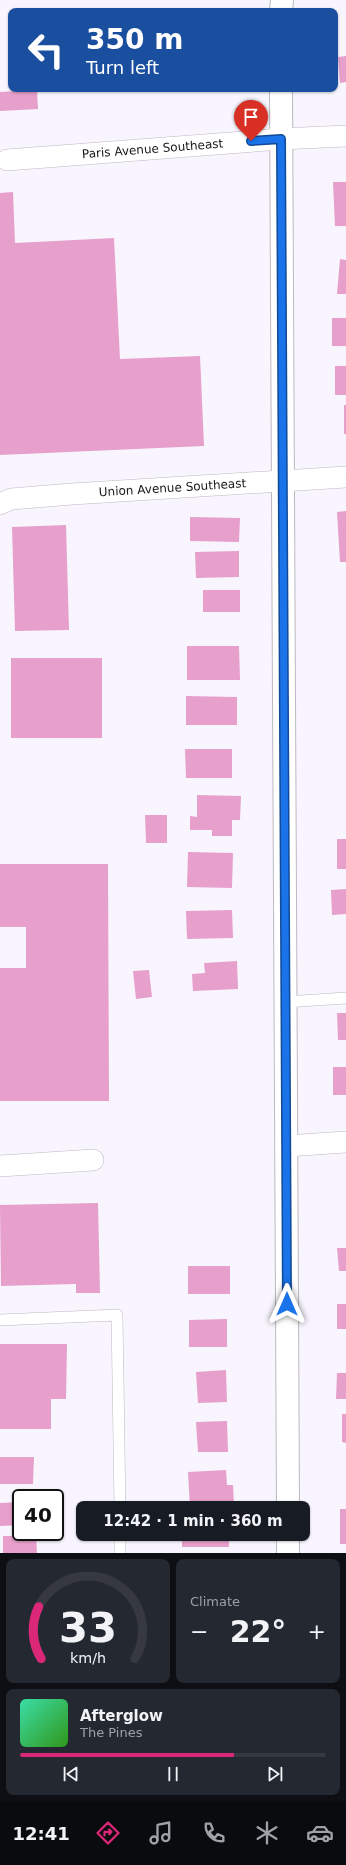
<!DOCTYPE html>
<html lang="en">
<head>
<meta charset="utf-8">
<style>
	:root { --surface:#171b24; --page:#242831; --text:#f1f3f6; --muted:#9ea1a6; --line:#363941; --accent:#db2777 }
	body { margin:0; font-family:"DejaVu Sans",sans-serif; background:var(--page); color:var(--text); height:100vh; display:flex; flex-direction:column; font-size:15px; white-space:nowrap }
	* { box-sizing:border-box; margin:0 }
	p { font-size:13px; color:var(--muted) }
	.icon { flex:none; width:22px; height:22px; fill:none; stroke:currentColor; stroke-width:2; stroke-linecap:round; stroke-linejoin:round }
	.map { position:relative; height:1553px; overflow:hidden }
	.sheet { display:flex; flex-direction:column; gap:6px; padding:6px; background:#0d0f14; flex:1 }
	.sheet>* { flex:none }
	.hud { position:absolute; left:8px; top:8px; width:330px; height:84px; border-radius:8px; box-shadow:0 1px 3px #0004; background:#1a4fa0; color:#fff; overflow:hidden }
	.speed { position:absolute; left:12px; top:1489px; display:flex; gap:8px; font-size:20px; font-weight:700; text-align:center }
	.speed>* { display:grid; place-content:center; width:52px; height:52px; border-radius:50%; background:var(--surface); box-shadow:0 1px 3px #0004; line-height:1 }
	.speed .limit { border:2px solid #111; border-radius:6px; background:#fff; color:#111 }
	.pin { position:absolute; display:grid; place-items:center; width:34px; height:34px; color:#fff; margin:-41px -17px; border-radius:50% 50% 50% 0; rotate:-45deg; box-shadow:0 0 4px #0007 }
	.pin .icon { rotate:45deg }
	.me { position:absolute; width:44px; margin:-22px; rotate:0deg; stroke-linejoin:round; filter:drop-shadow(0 0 3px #0008) }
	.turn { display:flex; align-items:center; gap:14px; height:84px; padding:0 12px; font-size:18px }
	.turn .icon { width:52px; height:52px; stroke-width:2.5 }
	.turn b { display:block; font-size:28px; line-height:34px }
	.big { font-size:30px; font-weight:800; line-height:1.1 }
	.sheet .widget { flex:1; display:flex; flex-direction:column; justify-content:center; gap:6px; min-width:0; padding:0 14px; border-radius:8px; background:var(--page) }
	.sheet .dial { align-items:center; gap:0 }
	.dial svg { height:104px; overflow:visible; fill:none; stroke:var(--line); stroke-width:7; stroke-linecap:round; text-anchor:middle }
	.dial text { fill:var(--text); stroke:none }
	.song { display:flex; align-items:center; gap:12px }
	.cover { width:48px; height:48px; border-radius:6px; background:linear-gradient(135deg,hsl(160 70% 55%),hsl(110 70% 35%)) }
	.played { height:4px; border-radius:2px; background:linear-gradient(90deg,var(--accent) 70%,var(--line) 70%) }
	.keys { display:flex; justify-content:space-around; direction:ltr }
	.heat { display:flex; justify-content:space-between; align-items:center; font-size:22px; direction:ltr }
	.sheet .tiles { flex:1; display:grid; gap:6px; grid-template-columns:1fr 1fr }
	.widget:last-child { grid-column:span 2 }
	.trip { position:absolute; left:76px; top:1501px; width:234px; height:40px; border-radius:8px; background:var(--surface); box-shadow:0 1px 3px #0004; font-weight:800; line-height:40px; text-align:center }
	.tabs { display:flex; height:64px; justify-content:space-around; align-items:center; background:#090b0e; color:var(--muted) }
	.tabs .icon { width:28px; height:28px }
	.tabs .active { color:var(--accent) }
	.tabs b { font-size:18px; color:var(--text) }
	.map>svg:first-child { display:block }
</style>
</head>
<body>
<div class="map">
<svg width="346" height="1553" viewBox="0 0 346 1553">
	<rect width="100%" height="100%" fill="#f8f5fe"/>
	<path fill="#e79fcb" d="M346 56V82L340 83 338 57Z
		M37 90 38 109 0 111V92Z
		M333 182H346V226H335Z
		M13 192 15 243 114 238 120 359 200 356 204 446 0 455V193Z
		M340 259 346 260V294H337Z
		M332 318H346V346H332Z
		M335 366H346V395H335Z
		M344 405H346V434H344Z
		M346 511V562H340L337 512Z
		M190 517 240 518 239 542 190 541Z
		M66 525 69 630 15 631 12 527Z
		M239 551V577L196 578 195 552Z
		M203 590H240V612H203Z
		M187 646H239L240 680H187Z
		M11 658H102V738H11Z
		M186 696 237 697V725H186Z
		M185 749H232V778H186Z
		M197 795 241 796 240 820H232V836H212V830H190V816L197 817Z
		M145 815H167V843H146Z
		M337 839H346V869H337Z
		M188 852 233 853 232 888 187 887Z
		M0 864H108L109 1101H0V968H26V927H0Z
		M346 889V914L332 915 331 890Z
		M232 910 233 938 187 939 186 911Z
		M237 961 238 989 193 991 192 974 205 973 204 963Z
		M149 970 152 997 136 999 133 971Z
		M337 1013H346V1040H338Z
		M333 1067H346V1095H333Z
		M98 1203 100 1293H76V1284L1 1286 0 1205Z
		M337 1248H346V1271H339Z
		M188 1266H230V1294H188Z
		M337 1304H346V1329H337Z
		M227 1319V1347H189V1320Z
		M0 1344H67L66 1399H51V1429H0Z
		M226 1370 227 1402 198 1403 196 1372Z
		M337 1373H346V1399H336Z
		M342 1414H346V1443L342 1442Z
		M227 1421 228 1452H198L196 1422Z
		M0 1457H34L33 1484H0Z
		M226 1470 227 1485H233L234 1505 190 1508 188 1472Z
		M21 1502V1525L0 1526V1503Z
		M340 1509H346V1544H340Z
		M182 1534H229V1547H182Z
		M3 1536H36L37 1553H3Z"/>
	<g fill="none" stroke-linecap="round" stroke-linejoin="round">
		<g stroke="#bcb9c1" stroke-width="12">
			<path id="lane" d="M285 1002 346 998
				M0 1320 117 1315 120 1508
				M120 1534V1553"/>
		</g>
		<g stroke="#bcb9c1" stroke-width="22">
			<g id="street">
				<path id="s1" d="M7 160 281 139 346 136"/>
				<path id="s2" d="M0 504 11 499 72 494 346 477"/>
				<path d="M286 1146 346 1142"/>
				<path d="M0 1166 93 1160"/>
			</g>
		</g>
		<g stroke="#bcb9c1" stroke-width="24">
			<path id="secondary" d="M281 11 282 0
				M281 89 288 1508
				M288 1534V1553"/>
		</g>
		<use href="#lane" stroke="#fff" stroke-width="11"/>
		<use href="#street" stroke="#fff" stroke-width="21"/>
		<use href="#secondary" stroke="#fff" stroke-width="22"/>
	</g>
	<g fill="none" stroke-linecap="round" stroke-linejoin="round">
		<g stroke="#114b97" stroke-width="10">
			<path id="route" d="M251 141 281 139 287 1304"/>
		</g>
		<use href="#route" stroke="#1a73e8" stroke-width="7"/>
	</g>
	<g text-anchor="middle" stroke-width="4" stroke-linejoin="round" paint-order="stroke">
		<g font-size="12" fill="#18171a" stroke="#fff">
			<text dy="4" stroke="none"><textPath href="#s1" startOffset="146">Paris Avenue Southeast</textPath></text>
			<text dy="4" stroke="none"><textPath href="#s2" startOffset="174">Union Avenue Southeast</textPath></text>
		</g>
	</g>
</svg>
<div class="speed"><div class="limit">40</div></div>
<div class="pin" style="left:251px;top:141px;background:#d93025"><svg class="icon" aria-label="arrive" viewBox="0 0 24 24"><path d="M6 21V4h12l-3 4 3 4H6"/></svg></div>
<svg class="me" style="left:287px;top:1304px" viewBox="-20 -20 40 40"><path d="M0-17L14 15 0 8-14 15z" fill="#1a73e8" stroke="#fff" stroke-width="4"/></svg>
<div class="trip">12:42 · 1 min · 360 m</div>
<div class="hud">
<div class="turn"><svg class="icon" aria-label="left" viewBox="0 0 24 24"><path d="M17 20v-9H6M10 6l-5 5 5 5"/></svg><div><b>350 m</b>Turn left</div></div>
</div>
</div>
<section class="sheet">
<div class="tiles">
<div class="widget dial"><svg viewBox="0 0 100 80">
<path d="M14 69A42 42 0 1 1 86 69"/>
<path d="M14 69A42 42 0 0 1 12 29" stroke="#db2777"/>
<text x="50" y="56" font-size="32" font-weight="700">33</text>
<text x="50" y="72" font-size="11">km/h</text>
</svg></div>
<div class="widget"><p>Climate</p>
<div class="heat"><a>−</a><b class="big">22°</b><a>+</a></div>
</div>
<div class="widget">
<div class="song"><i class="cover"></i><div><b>Afterglow</b><p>The Pines</p></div></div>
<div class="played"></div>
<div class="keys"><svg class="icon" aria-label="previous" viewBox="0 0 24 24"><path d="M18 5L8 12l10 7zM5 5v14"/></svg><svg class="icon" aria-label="pause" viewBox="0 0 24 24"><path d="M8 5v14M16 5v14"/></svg><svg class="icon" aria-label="next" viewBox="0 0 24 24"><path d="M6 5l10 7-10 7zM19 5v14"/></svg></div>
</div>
</div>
</section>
<nav class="tabs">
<b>12:41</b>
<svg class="icon active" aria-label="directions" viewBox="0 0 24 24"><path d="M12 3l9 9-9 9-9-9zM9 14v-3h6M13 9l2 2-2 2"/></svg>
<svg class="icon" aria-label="music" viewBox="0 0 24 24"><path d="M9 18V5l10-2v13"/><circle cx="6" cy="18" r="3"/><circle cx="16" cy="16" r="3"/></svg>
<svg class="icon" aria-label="phone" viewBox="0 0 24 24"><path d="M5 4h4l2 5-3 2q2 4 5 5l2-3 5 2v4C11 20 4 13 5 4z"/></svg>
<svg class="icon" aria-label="climate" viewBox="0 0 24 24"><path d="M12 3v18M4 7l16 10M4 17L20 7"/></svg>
<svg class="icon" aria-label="car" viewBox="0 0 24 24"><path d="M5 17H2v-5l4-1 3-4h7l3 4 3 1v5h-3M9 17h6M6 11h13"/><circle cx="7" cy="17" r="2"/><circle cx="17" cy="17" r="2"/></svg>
</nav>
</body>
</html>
